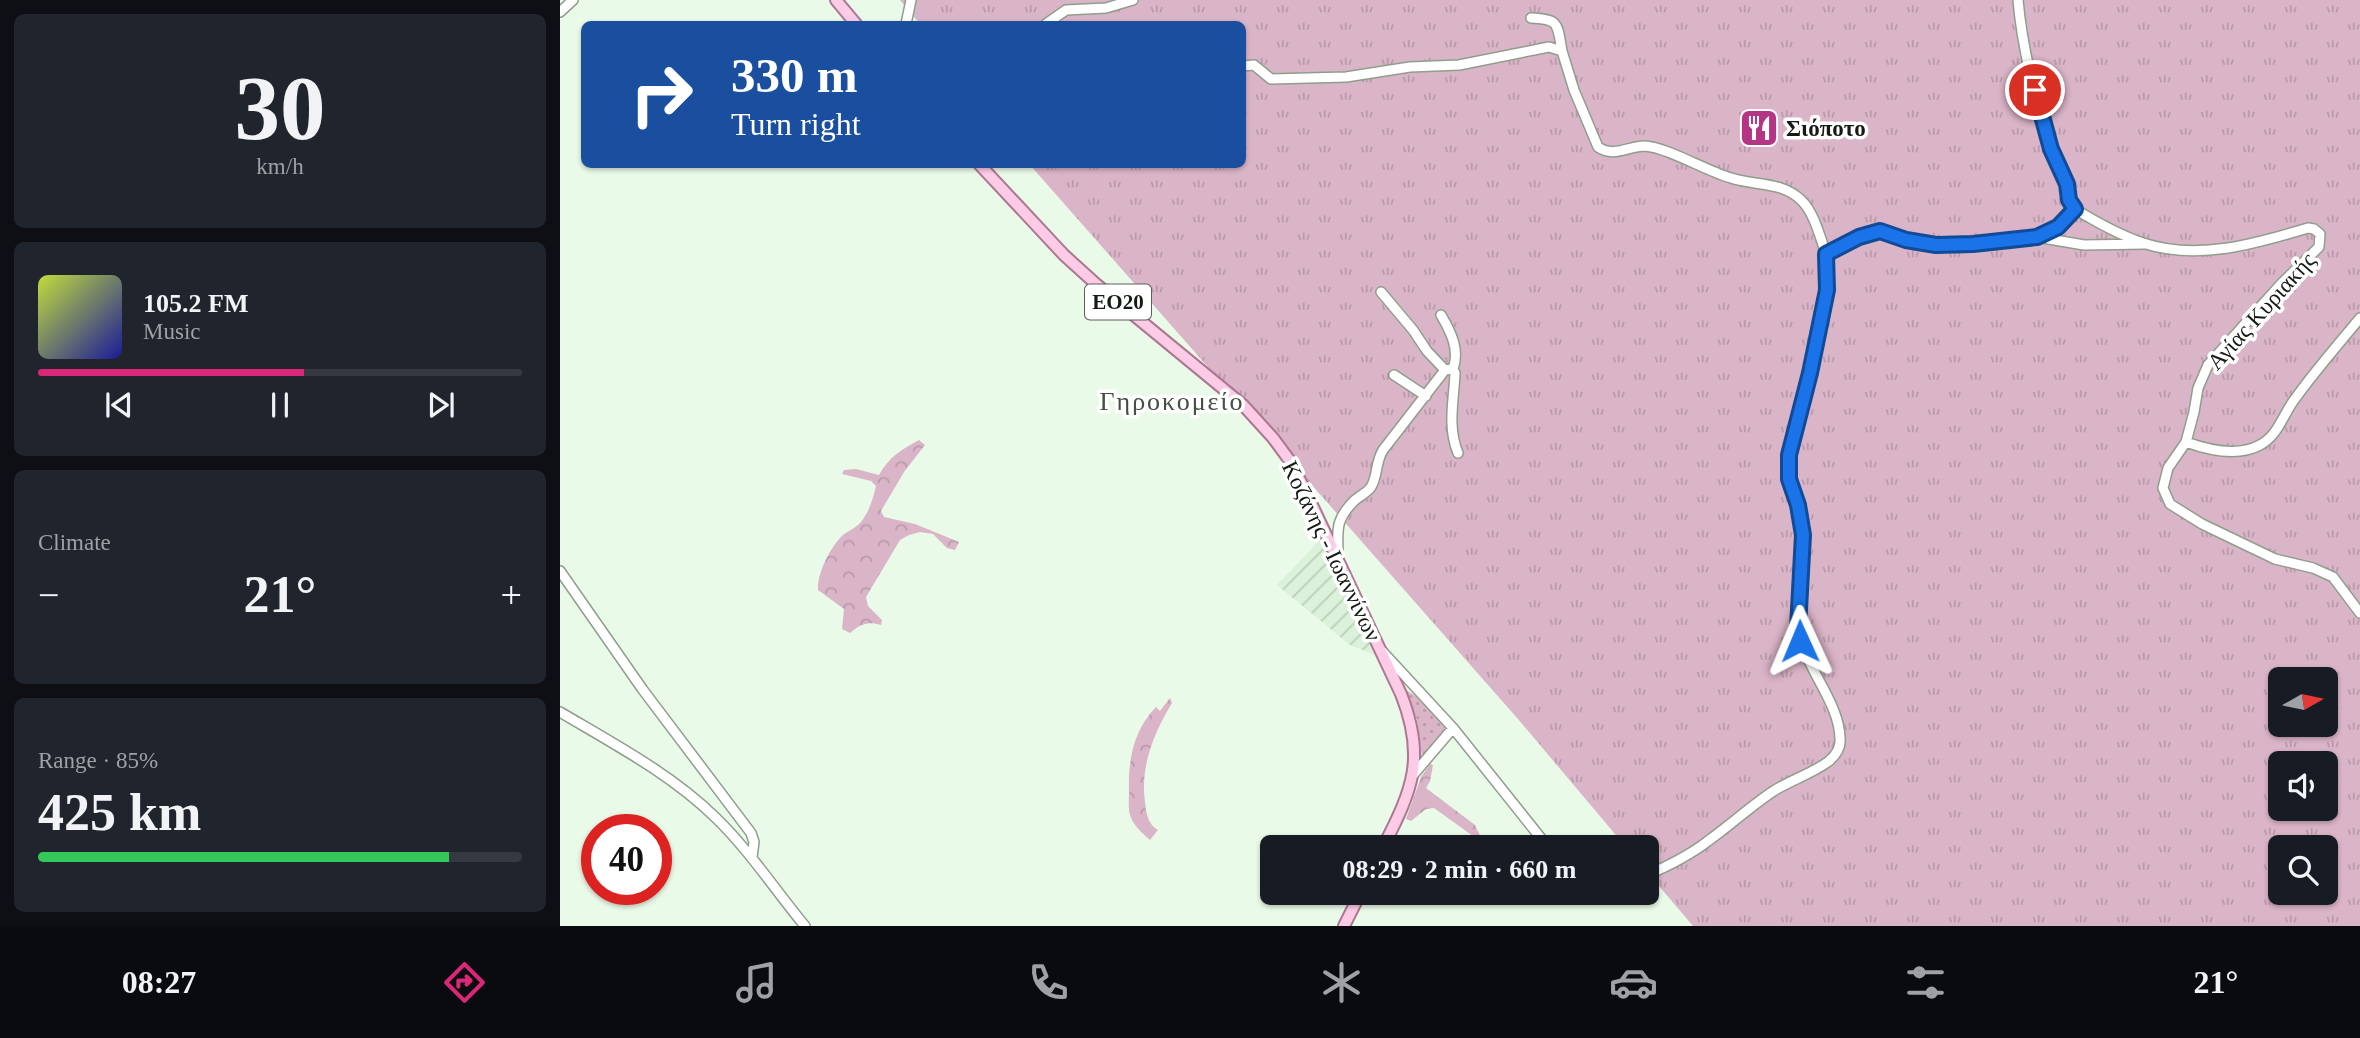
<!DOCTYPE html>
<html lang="en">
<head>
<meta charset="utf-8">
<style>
	:root { --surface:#171b24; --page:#20242c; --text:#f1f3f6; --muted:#9ea1a6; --line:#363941; --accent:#db2777 }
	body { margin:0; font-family:Georgia,serif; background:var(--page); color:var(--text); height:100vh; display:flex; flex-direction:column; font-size:26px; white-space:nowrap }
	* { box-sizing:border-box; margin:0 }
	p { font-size:23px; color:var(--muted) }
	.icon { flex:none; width:38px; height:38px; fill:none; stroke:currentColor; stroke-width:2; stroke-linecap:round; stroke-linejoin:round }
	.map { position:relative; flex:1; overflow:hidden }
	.side { display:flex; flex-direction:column; gap:14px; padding:14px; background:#0d0f14; width:560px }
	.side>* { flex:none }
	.hud { position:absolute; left:21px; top:21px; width:665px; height:147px; border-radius:10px; box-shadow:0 2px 5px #0004; background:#1a4fa0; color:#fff; overflow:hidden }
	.needle { width:46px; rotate:81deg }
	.tools { position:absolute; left:1708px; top:667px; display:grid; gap:14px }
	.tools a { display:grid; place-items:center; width:70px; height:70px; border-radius:10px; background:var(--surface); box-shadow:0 2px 5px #0004; font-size:35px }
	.speed { position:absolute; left:21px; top:814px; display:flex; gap:14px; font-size:35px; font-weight:700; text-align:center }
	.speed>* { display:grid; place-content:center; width:91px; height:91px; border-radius:50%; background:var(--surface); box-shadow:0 2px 5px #0004; line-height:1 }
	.speed .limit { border:10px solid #d22; background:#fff; color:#111 }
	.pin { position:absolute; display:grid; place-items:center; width:60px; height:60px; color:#fff; margin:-30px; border:4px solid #fff; border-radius:50%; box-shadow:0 2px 7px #0007 }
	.me { position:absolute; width:77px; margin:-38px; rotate:359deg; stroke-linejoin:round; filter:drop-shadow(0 0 5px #0008) }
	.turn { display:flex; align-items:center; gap:24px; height:147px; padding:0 35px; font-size:32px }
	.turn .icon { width:91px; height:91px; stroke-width:2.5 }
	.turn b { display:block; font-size:49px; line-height:60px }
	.big { font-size:52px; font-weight:600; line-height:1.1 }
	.side .widget { flex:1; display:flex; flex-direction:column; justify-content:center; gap:10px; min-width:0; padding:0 24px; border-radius:10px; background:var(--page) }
	.side .dial { align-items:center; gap:0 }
	.dial b { font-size:91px; line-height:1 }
	.song { display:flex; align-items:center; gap:21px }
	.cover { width:84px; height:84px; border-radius:10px; background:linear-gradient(135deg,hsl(70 70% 55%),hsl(240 70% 35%)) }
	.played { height:7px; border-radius:4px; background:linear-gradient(90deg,var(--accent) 55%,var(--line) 55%) }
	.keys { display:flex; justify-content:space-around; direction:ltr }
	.heat { display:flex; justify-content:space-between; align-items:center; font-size:38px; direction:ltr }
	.charge { height:10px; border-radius:5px; background:linear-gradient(90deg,#34c759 85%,var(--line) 0) }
	.trip { position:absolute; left:700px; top:835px; width:399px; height:70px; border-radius:10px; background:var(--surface); box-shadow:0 2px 5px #0004; font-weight:600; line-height:70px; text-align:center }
	.dock { display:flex; height:112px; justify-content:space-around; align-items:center; background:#090b0e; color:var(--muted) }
	.dock .icon { width:49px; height:49px }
	.dock .current { color:var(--accent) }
	.dock b { font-size:32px; color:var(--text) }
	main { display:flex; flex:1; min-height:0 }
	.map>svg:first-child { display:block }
</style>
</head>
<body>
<main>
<section class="side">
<div class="widget dial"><b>30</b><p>km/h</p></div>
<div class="widget">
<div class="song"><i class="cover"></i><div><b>105.2 FM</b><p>Music</p></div></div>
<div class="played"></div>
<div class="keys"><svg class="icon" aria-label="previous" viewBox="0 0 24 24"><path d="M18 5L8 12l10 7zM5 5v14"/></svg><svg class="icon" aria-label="pause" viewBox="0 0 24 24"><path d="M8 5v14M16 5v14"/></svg><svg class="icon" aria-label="next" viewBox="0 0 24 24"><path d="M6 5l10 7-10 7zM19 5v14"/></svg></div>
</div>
<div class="widget"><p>Climate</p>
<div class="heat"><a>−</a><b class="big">21°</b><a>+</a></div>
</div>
<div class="widget"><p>Range · 85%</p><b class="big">425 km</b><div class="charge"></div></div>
</section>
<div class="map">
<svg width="1800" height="926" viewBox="0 0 1800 926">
	<defs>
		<pattern id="industrial-furrows" width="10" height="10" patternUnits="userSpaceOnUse" patternTransform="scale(1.75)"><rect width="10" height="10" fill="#dbf1d9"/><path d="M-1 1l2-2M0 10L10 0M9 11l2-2" fill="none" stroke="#bbceb9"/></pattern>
		<pattern id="grass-dots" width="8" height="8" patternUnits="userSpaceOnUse" patternTransform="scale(1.75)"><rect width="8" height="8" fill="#dab4c7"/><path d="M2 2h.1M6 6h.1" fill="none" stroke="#ba9aaa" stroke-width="1.8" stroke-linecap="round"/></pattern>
		<pattern id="forest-crowns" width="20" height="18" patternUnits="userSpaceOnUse" patternTransform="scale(1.75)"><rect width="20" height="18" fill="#dab4c7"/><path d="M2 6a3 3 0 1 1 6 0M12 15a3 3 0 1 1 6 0" fill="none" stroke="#ba9aaa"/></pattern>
		<pattern id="park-tufts" width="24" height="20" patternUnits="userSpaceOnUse" patternTransform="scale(1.75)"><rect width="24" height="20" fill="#dab4c7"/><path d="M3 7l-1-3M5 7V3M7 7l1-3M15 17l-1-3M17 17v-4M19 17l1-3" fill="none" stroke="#ba9aaa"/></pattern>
	</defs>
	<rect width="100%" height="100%" fill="#eafae8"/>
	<path fill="url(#industrial-furrows)" d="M761 539 815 655 790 645 717 585Z"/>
	<path fill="url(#grass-dots)" d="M846 690 869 704 888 727 862 758 857 720Z"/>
	<path fill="url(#forest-crowns)" d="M359 440 365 445 344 472 321 511 324 517 355 524 399 542 395 550 387 548 373 534 360 532 349 535 340 540 306 597 308 606 322 620 321 625C307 621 301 624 290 633L282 629 284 609 258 590C257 574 270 547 283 535 288 531 296 528 301 522 309 512 313 499 316 486L311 481 282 474 284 470 296 469 319 475C328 458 342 449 359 440Z
		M610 698 612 703C594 733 580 766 585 802 586 812 588 825 598 830L590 840C582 833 573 825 570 815 568 808 569 799 569 793 568 760 573 731 596 707L600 711Z
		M870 764 873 765 870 781 866 788 915 825 924 844 874 808 866 809 851 821 846 819 861 777Z"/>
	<path fill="url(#park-tufts)" fill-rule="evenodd" d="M340 0H1800V926H1133L1087 872V847H1066L958 719 470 165 682 164V24H360ZM1720 679H1766V724H1720ZM1720 763H1766V808H1720ZM1720 847H1766V892H1720Z"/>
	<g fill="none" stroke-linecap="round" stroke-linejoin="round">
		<g stroke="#8f9e8d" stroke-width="12">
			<path id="minor" d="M1458 0C1462 46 1476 105 1491 149 1496 161 1503 172 1507 184 1510 194 1509 200 1515 209 1536 222 1560 235 1583 243 1637 261 1695 244 1748 228L1754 229 1760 234 1759 247 1721 284 1648 365 1638 388 1634 412 1626 442 1608 468 1603 488 1610 504 1642 524 1715 559 1753 568 1773 577 1800 613
				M0 12 13 0
				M971 18C1000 19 997 24 1002 51
				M346 24 351 0
				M486 24 506 10 546 8 573 0
				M682 66 694 65 711 79 786 77 850 67 899 65 989 47 1002 51 1014 90 1038 147C1054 158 1068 146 1085 146 1109 148 1146 171 1171 178 1195 186 1221 181 1241 200 1254 212 1260 237 1266 254
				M1478 236 1498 227 1515 209
				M821 292 853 330 867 351 885 370
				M881 315C891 332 900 350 893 369L895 373C894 399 887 427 898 453
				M834 375 866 396
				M1626 442C1648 450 1678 457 1700 445 1717 436 1722 418 1732 403 1753 373 1777 346 1800 318
				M778 557C778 531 774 521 794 501 799 496 807 493 811 487 818 476 815 463 823 450L885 370 893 369
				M0 571 83 690 191 833 194 842 192 857
				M822 651 893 728 988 847
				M0 712C54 744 111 774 156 818 190 851 215 890 245 926
				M853 775 893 728
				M1087 875C1108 866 1130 855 1148 841 1170 825 1190 807 1212 792 1230 780 1252 774 1269 761 1276 755 1281 747 1280 738 1279 701 1244 667 1238 628L1243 535 1238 505 1229 479V455L1250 373 1267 290 1266 254 1299 237 1320 231 1346 240 1376 245 1413 244 1477 237 1524 245 1585 244
				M1026 892 1035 896 1046 892"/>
		</g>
		<g stroke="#ab7791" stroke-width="14">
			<path id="major" d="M276 0 296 24
				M419 164 504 255 536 284 683 405 713 438 730 461 744 488 841 694C866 757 853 789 823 847
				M784 926 801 892"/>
		</g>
		<use href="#minor" stroke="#fff" stroke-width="9"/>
		<use href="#major" stroke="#fecbe6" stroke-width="10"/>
	</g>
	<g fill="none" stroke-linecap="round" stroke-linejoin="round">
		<g stroke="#114b97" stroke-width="18">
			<path id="route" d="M1240 641 1238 628 1243 535 1238 505 1229 479V455L1250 373 1267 290 1266 254 1299 237 1320 231 1346 240 1376 245 1413 244 1477 237 1498 227 1515 209 1509 200 1507 184 1491 149 1475 90"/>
		</g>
		<use href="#route" stroke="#1a73e8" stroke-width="12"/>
	</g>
	<defs>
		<g id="restaurant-square" transform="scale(2.0125)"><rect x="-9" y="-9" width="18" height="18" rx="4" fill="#b43583" stroke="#fff"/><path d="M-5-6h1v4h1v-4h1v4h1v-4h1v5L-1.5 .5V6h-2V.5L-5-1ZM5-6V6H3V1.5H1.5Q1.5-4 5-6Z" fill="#fff"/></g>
	</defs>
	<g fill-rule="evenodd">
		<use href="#restaurant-square" x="1199" y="128"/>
	</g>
	<g text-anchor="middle" stroke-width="7" stroke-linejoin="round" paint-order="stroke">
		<rect fill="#fff" stroke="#5a5f5a" stroke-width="2" x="525" y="284.5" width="66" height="35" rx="5"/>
		<g font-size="21" font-weight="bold" fill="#141a14">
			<text x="558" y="309">ΕΟ20</text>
		</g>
		<g font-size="23" font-weight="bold" fill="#141a14" stroke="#fff" text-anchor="start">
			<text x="1226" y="136">Σιόποτο</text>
		</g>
		<g font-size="23" fill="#141a14" stroke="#fff">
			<text transform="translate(1701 311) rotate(-48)" y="8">Αγίας Κυριακής</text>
			<text transform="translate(772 551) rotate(64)" y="8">Κοζάνης - Ιωαννίνων</text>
		</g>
		<g font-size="26" letter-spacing="2" fill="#435042" stroke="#fff">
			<text x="612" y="410">Γηροκομείο</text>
		</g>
	</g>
</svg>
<div class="tools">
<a><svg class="needle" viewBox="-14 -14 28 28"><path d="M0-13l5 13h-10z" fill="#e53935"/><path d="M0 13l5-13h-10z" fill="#9ea1a6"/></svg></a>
<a><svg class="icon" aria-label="sound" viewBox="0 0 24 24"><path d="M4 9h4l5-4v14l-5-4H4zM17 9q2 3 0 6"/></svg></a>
<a><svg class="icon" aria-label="search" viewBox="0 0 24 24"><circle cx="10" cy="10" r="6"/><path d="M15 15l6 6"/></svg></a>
</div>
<div class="speed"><div class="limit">40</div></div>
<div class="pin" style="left:1475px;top:90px;background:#d93025"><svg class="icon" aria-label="arrive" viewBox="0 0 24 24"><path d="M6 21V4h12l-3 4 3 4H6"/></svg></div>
<svg class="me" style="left:1240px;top:641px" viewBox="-20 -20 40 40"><path d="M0-17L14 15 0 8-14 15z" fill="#1a73e8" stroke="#fff" stroke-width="4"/></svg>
<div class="trip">08:29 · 2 min · 660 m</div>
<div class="hud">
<div class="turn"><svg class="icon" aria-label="right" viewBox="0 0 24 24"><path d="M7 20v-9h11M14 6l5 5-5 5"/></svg><div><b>330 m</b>Turn right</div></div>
</div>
</div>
</main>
<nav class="dock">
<b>08:27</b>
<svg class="icon current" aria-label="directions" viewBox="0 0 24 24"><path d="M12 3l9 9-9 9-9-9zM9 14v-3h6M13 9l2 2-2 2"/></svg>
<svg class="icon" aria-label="music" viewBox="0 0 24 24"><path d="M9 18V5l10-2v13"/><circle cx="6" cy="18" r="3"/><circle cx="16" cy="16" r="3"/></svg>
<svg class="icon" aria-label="phone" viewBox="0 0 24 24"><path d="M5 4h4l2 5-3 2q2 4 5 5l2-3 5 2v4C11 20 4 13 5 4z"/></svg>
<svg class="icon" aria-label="climate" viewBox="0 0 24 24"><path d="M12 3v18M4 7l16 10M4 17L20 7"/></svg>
<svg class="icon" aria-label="car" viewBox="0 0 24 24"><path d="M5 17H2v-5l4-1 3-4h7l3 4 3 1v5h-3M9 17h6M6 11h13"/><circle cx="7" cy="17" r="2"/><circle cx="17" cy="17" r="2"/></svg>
<svg class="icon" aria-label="filters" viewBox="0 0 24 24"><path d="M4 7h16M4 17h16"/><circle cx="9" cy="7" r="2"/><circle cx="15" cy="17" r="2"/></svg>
<b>21°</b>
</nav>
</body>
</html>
